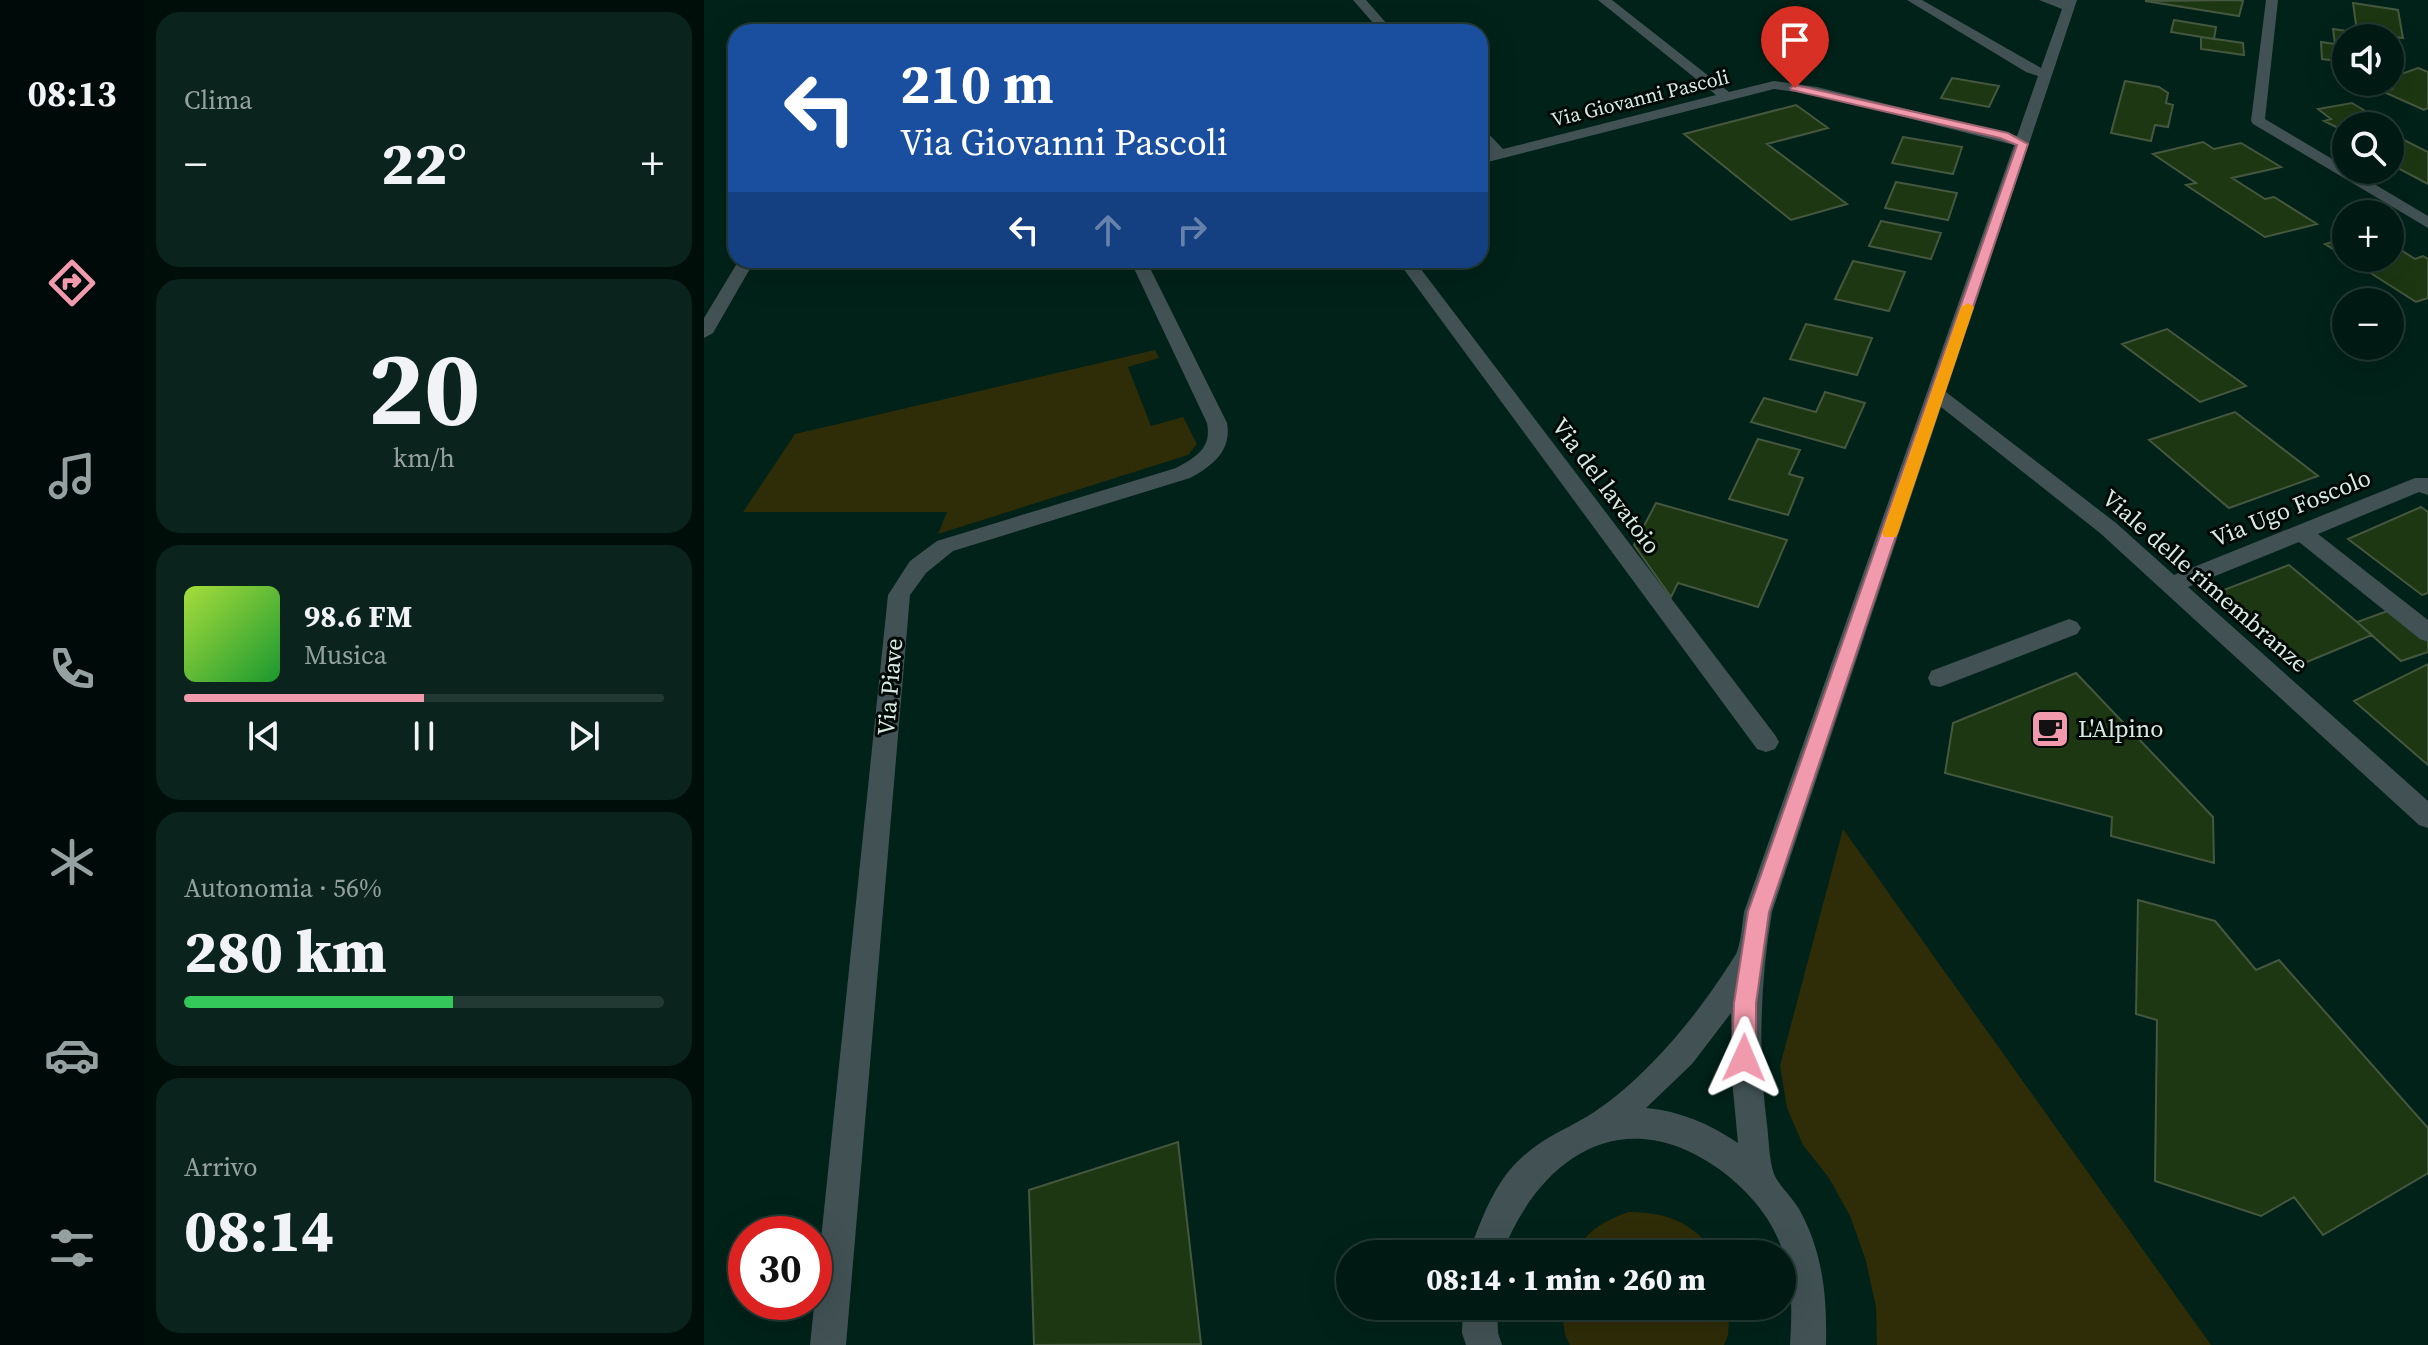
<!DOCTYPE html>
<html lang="it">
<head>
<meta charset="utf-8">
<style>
	:root { --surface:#001a13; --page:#0a231c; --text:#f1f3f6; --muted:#95a1a0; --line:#223833; --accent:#f29aad }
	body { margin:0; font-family:"Source Serif 4",serif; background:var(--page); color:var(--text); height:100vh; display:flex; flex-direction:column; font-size:30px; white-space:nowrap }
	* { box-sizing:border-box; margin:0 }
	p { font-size:26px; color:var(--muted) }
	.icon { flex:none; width:44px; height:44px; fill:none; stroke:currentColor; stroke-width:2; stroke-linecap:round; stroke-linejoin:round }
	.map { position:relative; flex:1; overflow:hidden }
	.drawer { display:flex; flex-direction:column; gap:12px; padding:12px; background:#000e0a; width:560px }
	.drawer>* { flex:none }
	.banner { position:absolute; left:24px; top:24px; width:760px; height:244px; border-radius:24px; box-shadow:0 8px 32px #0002,0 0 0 2px var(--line); background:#1a4fa0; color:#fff; overflow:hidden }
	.fabs { position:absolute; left:1628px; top:24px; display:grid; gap:16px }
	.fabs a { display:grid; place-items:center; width:72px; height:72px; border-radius:50%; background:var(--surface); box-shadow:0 8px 32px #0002,0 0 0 2px var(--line); font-size:40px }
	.speed { position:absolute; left:24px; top:1216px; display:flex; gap:16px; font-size:40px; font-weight:700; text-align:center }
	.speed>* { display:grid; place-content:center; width:104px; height:104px; border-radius:50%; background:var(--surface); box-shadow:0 8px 32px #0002,0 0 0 2px var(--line); line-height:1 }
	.speed .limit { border:12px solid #d22; background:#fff; color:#111 }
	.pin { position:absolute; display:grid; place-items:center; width:68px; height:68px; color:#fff; margin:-82px -34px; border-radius:50% 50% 50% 0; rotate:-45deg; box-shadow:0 0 8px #0007 }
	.pin .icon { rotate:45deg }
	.me { position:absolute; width:88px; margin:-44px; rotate:1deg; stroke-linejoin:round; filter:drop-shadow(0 0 6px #0008) }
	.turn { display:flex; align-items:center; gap:28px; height:168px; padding:0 40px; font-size:36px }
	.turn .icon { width:104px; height:104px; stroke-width:2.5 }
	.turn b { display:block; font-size:56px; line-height:68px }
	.lanes { display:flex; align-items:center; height:76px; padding:0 40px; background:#0003; justify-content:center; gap:40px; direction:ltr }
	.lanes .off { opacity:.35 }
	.big { font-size:60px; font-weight:800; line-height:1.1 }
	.drawer .card { flex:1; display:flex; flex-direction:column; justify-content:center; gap:12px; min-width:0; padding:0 28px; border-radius:24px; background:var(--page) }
	.drawer .dial { align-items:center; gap:0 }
	.dial b { font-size:104px; line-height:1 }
	.song { display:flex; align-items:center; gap:24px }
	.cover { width:96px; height:96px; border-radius:12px; background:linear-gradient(135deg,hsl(80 70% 55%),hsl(130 70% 35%)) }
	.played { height:8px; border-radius:4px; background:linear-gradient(90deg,var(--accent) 50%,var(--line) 50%) }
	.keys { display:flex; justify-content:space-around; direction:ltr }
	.heat { display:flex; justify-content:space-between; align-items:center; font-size:44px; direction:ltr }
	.charge { height:12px; border-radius:6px; background:linear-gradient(90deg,#34c759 56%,var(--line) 0) }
	.trip { position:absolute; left:632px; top:1240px; width:460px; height:80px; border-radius:40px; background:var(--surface); box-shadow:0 8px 32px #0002,0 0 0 2px var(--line); font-weight:800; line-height:80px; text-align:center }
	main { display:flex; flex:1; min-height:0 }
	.tab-bar { display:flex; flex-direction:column; width:144px; justify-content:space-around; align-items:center; background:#000a08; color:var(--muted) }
	.tab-bar .icon { width:56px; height:56px }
	.tab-bar .selected { color:var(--accent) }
	.tab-bar b { font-size:36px; color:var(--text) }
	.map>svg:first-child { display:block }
</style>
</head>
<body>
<main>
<nav class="tab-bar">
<b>08:13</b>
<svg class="icon selected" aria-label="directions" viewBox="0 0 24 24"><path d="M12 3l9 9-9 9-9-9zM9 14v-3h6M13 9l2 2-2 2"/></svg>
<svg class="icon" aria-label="music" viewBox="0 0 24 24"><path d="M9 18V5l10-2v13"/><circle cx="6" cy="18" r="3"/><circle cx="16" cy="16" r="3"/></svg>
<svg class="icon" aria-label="phone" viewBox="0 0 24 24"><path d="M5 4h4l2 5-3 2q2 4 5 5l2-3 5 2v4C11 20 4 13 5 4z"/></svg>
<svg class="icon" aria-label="climate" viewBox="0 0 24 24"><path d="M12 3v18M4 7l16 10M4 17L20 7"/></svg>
<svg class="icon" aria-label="car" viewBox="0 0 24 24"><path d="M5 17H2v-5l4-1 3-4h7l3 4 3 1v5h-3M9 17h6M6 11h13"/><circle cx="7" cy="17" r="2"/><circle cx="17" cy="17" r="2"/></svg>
<svg class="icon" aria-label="filters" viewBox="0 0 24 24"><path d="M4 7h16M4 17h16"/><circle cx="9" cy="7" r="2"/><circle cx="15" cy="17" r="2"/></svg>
</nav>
<section class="drawer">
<div class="card"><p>Clima</p>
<div class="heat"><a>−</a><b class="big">22°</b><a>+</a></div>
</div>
<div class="card dial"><b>20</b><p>km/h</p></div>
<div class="card">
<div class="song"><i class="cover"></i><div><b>98.6 FM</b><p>Musica</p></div></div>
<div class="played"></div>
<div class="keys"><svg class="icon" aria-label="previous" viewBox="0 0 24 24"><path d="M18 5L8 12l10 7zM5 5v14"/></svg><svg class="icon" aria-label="pause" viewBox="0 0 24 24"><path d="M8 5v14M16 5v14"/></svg><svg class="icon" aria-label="next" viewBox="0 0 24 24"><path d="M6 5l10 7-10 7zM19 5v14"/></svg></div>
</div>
<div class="card"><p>Autonomia · 56%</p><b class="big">280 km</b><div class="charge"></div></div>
<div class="card"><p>Arrivo</p><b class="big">08:14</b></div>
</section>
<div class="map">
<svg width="1724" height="1345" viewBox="0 0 1724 1345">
	<rect width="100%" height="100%" fill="#002219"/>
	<path fill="#2f2c08" d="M451 350 455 358 424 367 447 426 479 417 493 444 484 455 234 534 243 512H39L91 434Z
		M1139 829 1507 1345H1173L1172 1307 1162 1261 1147 1218 1125 1178 1099 1145 1083 1108 1076 1066Z
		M924 1212C960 1212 990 1221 1010 1254H870C882 1231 900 1221 924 1212Z
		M857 1306H1026L1024 1335 1020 1345H866L861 1335Z"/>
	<path fill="#1d3712" stroke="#45573e" stroke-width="2" d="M1534 0 1539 1 1535 16 1441 1Z
		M1649 3 1694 10 1699 38 1653 32Z
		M1470 20 1512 27 1510 39 1467 32Z
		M1629 29 1686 37V38H1642V62L1618 59 1617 42 1631 44Z
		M1497 37 1539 43 1540 55 1497 49Z
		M1714 68 1724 72V108L1720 110 1680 92 1688 89 1672 83 1686 82V78Z
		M1248 78 1295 86 1285 107 1237 98Z
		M1421 81 1455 87 1464 93 1462 103 1469 105 1464 127 1451 125 1447 141 1407 133Z
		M1648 103 1676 120 1670 125 1673 126H1642V132L1620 121 1627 119 1614 109Z
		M1092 105 1124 128 1063 144 1143 204 1087 220 980 134Z
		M1686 133 1724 152V184L1686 164Z
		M1199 137 1258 147 1249 174 1188 163Z
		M1499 142 1510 149 1537 143 1577 167 1528 178 1561 199 1570 197 1613 224 1561 237 1482 185 1492 183 1449 154Z
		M1192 182 1253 193 1244 220 1181 208Z
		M1177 221 1237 233 1227 259 1165 246Z
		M1642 238V257L1621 244Z
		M1686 243 1711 259 1719 256 1724 259V298L1712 302 1643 258H1686Z
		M1149 261 1201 272 1185 311 1131 299Z
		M1102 324 1168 338 1153 375 1086 359Z
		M1463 329 1542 386 1496 402 1418 344Z
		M1121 392 1161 403 1141 448 1047 422 1060 398 1112 412Z
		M1531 412 1614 476 1525 508 1445 440Z
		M1054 439 1096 450 1085 474 1099 478 1084 515 1025 499Z
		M952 503 1083 540 1054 607 974 583 967 597 930 545Z
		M1717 507 1724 512V593L1718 595 1644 539Z
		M1585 565 1653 622 1668 635 1593 666 1512 593Z
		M1689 609 1724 640V652L1697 661 1653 622Z
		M1724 664V765L1650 701Z
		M1372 673 1509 817 1510 863 1407 836 1408 817 1241 773 1249 723Z
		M1434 900 1511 921 1552 970 1575 960 1724 1128V1173L1619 1235 1590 1197 1557 1216 1451 1181 1453 1020 1432 1014Z
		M474 1142 497 1344 330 1345 325 1190Z"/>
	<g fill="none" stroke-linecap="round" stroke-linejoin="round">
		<path fill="#425254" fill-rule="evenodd" d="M649 0H662L690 32H677Z
			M894 0H908L1025 92 1070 81 1113 87 1313 136 1334 76 1322 72 1203 0H1218L1337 68 1358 9 1335 0H1373L1242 392 1412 523 1470 575 1711 478H1724V495L1715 492 1614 534 1724 620V642L1716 639 1595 542 1484 587 1724 801V828L1715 825 1396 533 1237 407 1068 912C1056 983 1054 1053 1063 1125 1065 1140 1065 1160 1070 1174 1075 1186 1088 1197 1095 1209 1119 1252 1123 1296 1122 1345H1086C1088 1313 1089 1279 1078 1249 1067 1216 1042 1189 1015 1169 919 1101 836 1156 798 1254H764C777 1222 788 1187 813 1162 836 1139 857 1132 884 1116 942 1080 997 1011 1032 954 1037 944 1038 924 1040 912L1310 145 1113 95 1070 89 776 164V154L786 152 776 142V129L781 130 799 149 1012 95ZM1027 1013 1028 1079 1034 1143C1006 1124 976 1111 942 1108L988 1064Z
			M1562 0H1574L1561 119 1724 216V228L1549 124 1547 121Z
			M35 260H51L9 333 0 338V318Z
			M426 260H442L523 423C528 451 508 466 486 478L249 551 222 573 206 595 142 1345H106L184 595 206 561 233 541 472 468C492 457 508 448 503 423Z
			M693 260H710L1071 735 1075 742 1071 749 1062 752 1053 749Z
			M1365 619 1373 622 1377 628 1373 634 1236 687 1227 685 1224 678 1227 671Z
			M759 1306H793L794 1333 798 1345H762L758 1333Z"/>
	</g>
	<path fill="#f29aad" stroke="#9d6470" stroke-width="2" d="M1091 85 1304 133 1324 144 1065 912 1052 1003V1058L1048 1066 1040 1069 1032 1066 1028 1058 1030 1003 1044 912 1313 145 1296 138 1087 90 1086 88Z"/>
	<path fill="#f59e0b" d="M1264 303 1270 307 1194 533 1192 537H1180L1178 533 1257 307Z"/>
	<defs>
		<g id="cafe-square" transform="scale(2)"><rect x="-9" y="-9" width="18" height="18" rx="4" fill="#f29aad" stroke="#000905"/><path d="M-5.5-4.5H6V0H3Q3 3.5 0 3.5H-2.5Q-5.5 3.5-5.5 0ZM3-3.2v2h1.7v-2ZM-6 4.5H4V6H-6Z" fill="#111"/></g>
	</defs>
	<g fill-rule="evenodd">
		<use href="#cafe-square" x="1346" y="729"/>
	</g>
	<g text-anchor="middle" stroke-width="6" stroke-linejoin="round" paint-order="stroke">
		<g font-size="20" fill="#d7eae3" stroke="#000905">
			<text transform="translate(936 98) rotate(-14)" y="7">Via Giovanni Pascoli</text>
		</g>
		<g font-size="24" fill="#d7eae3" stroke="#000905">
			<text transform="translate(902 486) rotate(53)" y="8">Via del lavatoio</text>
			<text transform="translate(1587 508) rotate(-22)" y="8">Via Ugo Foscolo</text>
			<text transform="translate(1501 581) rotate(41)" y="8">Viale delle rimembranze</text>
			<text transform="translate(186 687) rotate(-85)" y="8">Via Piave</text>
		</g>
		<g font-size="24" fill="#d7eae3" stroke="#000905" text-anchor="start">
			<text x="1374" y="737">L'Alpino</text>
		</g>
	</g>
</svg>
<div class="fabs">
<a><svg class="icon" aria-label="sound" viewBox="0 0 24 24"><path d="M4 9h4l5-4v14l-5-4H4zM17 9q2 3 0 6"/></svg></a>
<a><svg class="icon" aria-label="search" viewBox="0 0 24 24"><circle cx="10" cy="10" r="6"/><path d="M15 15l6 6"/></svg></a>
<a>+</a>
<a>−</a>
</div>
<div class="speed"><div class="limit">30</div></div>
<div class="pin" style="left:1091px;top:88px;background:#d93025"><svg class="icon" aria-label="arrive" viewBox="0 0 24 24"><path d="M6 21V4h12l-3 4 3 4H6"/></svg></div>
<svg class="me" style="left:1040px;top:1058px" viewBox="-20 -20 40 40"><path d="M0-17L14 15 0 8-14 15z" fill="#f29aad" stroke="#fff" stroke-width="4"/></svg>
<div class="trip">08:14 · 1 min · 260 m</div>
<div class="banner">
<div class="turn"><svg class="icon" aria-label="left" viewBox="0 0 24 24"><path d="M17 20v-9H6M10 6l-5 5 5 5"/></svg><div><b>210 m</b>Via Giovanni Pascoli</div></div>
<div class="lanes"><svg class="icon" aria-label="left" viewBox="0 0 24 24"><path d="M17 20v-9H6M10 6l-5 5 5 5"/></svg><svg class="icon off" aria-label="ahead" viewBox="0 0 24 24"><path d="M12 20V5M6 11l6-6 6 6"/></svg><svg class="icon off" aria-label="right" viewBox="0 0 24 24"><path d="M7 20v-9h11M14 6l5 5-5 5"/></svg></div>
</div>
</div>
</main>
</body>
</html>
